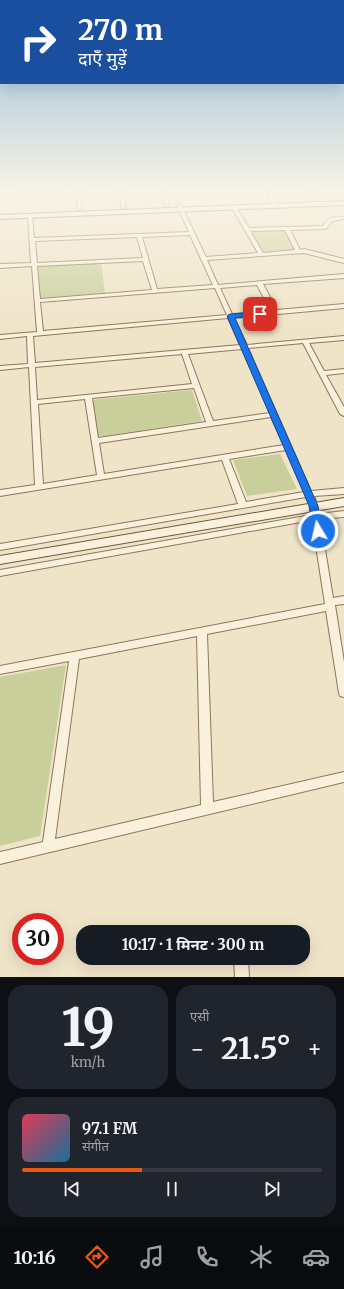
<!DOCTYPE html>
<html lang="hi">
<head>
<meta charset="utf-8">
<style>
	:root { --surface:#171b24; --page:#20242c; --text:#f1f3f6; --muted:#9ea1a6; --line:#363941; --accent:#ea580c }
	body { margin:0; font-family:Merriweather,"Noto Sans Devanagari",serif; background:var(--page); color:var(--text); height:100vh; display:flex; flex-direction:column; font-size:15px; white-space:nowrap }
	* { box-sizing:border-box; margin:0 }
	p { font-size:13px; color:var(--muted) }
	.icon { flex:none; width:22px; height:22px; fill:none; stroke:currentColor; stroke-width:2; stroke-linecap:round; stroke-linejoin:round }
	.map { position:relative; height:977px; overflow:hidden }
	.sheet { display:flex; flex-direction:column; gap:8px; padding:8px; background:#0d0f14; flex:1 }
	.sheet>* { flex:none }
	.guide { position:absolute; left:0px; top:0px; width:344px; height:84px; box-shadow:0 4px 16px #0002; background:#1a4fa0; color:#fff; overflow:hidden }
	.speed { position:absolute; left:12px; top:913px; display:flex; gap:8px; font-size:20px; font-weight:700; text-align:center }
	.speed>* { display:grid; place-content:center; width:52px; height:52px; border-radius:50%; background:var(--surface); box-shadow:0 4px 16px #0002; line-height:1 }
	.speed .limit { border:6px solid #d22; background:#fff; color:#111 }
	.pin { position:absolute; display:grid; place-items:center; width:34px; height:34px; color:#fff; margin:-17px; border-radius:8px; box-shadow:0 2px 6px #0006 }
	.me { position:absolute; width:44px; margin:-22px; rotate:351deg; stroke-linejoin:round; filter:drop-shadow(0 0 3px #0008) }
	.turn { display:flex; align-items:center; gap:14px; height:84px; padding:0 12px; font-size:18px }
	.turn .icon { width:52px; height:52px; stroke-width:2.5 }
	.turn b { display:block; font-size:28px; line-height:34px }
	.big { font-size:30px; font-weight:700; line-height:1.1 }
	.sheet .card { flex:1; display:flex; flex-direction:column; justify-content:center; gap:6px; min-width:0; padding:0 14px; border-radius:16px; background:var(--page) }
	.sheet .dial { align-items:center; gap:0 }
	.dial b { font-size:52px; line-height:1 }
	.song { display:flex; align-items:center; gap:12px }
	.cover { width:48px; height:48px; border-radius:6px; background:linear-gradient(135deg,hsl(350 70% 55%),hsl(200 70% 35%)) }
	.played { height:4px; border-radius:2px; background:linear-gradient(90deg,var(--accent) 40%,var(--line) 40%) }
	.keys { display:flex; justify-content:space-around; direction:ltr }
	.heat { display:flex; justify-content:space-between; align-items:center; font-size:22px; direction:ltr }
	.sheet .tiles { flex:1; display:grid; gap:8px; grid-template-columns:1fr 1fr }
	.card:last-child { grid-column:span 2 }
	.trip { position:absolute; left:76px; top:925px; width:234px; height:40px; border-radius:16px; background:var(--surface); box-shadow:0 4px 16px #0002; font-weight:700; line-height:40px; text-align:center }
	.tabs { display:flex; height:64px; justify-content:space-around; align-items:center; background:#090b0e; color:var(--muted) }
	.tabs .icon { width:28px; height:28px }
	.tabs .selected { color:var(--accent) }
	.tabs b { font-size:18px; color:var(--text) }
	.map>svg:first-child { display:block }
</style>
</head>
<body>
<div class="map">
<svg width="344" height="977" viewBox="0 0 344 977">
	<rect width="100%" height="100%" fill="#f0e4c8"/>
	<path fill="#c9cf9b" d="M285 230 295 250 263 252 251 231Z
		M101 263 105 293 40 298 38 266Z
		M192 390 202 421 98 437 91 400Z
		M280 454 297 489 247 496 233 460Z
		M66 665 40 836 0 846V677Z"/>
	<g fill="none" stroke-linecap="round" stroke-linejoin="round">
		<g stroke="#8d765c" stroke-width="2">
			<path id="street" d="M23 192H62L0 196V194Z
				M78 192H82L81 209 79 210 77 209Z
				M120 192H124L125 208 121 207Z
				M163 192H167L169 207 165 206Z
				M267 192H272L278 206V207H274Z
				M309 192H314L318 200V201H314Z
				M177 204 181 205 206 257 258 253 232 208V207H236L249 228 323 226C327 217 335 216 344 217V219L332 221 327 228 325 229 290 230 300 250 304 249 344 259V263L304 253 207 260 218 285 344 274V278L263 284 277 310 344 304V308L234 318 247 345 344 336V340L309 343 324 371 344 369V373L326 375 344 407V416L340 414 303 343 248 348 311 491 344 488V494L314 496 318 506 319 514 344 511V517L320 519 333 598 344 596V604L335 605 344 662V697L340 696 339 693 326 611 207 634 213 802 344 772V782L0 864V852L43 842 69 661 0 674V666L325 604 312 520 0 576V570L311 515 310 506 306 497 0 550V544L238 504 222 460 0 496V490L35 485 29 367 0 370V366L28 364 27 336 0 339V335L37 332 32 266 0 268V264L31 263 28 216 30 215 32 216 34 238 189 232 177 205ZM285 230 295 250 263 253 250 231ZM190 235 213 285 157 289 142 237ZM137 237 143 258 37 263 35 241ZM143 261 152 290 40 299 37 266ZM257 285 271 311 232 314 220 288ZM215 288 227 315 43 331 40 302ZM228 318 240 345 35 363 33 336ZM242 349 270 413 213 421 188 354ZM182 354 192 384 37 400 35 367ZM194 388 206 422 98 438 92 398ZM85 399 97 475 43 484 38 404ZM271 417 284 445 104 474 99 443ZM286 450 304 492 246 502 229 459ZM197 636 201 805 55 839 79 659Z
				M234 958H248L249 977H235Z"/>
		</g>
		<g stroke="#6f573f" stroke-width="2">
			<path id="secondary" d="M344 201V205L0 219V215Z
				M344 498V506L0 564V556Z"/>
		</g>
		<use href="#street" fill="#faf1dc" fill-rule="evenodd"/>
		<use href="#secondary" fill="#faf1dc" fill-rule="evenodd"/>
	</g>
	<linearGradient id="sky" x2="0" y2="1"><stop stop-color="#8fbad6"/><stop offset="0.58" stop-color="#f8f3e6"/><stop offset="1" stop-color="#f8f3e6" stop-opacity="0"/></linearGradient>
	<rect width="344" height="329" fill="url(#sky)"/>
	<path fill="#1a73e8" stroke="#114b97" d="M260 312 264 314 263 315 235 318 318 506 322 531 318 534 313 531 309 506 304 494 227 316 230 314Z"/>
</svg>
<div class="speed"><div class="limit">30</div></div>
<div class="pin" style="left:260px;top:314px;background:#d93025"><svg class="icon" aria-label="arrive" viewBox="0 0 24 24"><path d="M6 21V4h12l-3 4 3 4H6"/></svg></div>
<svg class="me" style="left:318px;top:531px" viewBox="-20 -20 40 40"><circle r="17" fill="#1a73e8" stroke="#fff" stroke-width="3"/><path d="M0-11L8 9 0 5-8 9z" fill="#fff"/></svg>
<div class="trip">10:17 · 1 मिनट · 300 m</div>
<div class="guide">
<div class="turn"><svg class="icon" aria-label="right" viewBox="0 0 24 24"><path d="M7 20v-9h11M14 6l5 5-5 5"/></svg><div><b>270 m</b>दाएँ मुड़ें</div></div>
</div>
</div>
<section class="sheet">
<div class="tiles">
<div class="card dial"><b>19</b><p>km/h</p></div>
<div class="card"><p>एसी</p>
<div class="heat"><a>−</a><b class="big">21.5°</b><a>+</a></div>
</div>
<div class="card">
<div class="song"><i class="cover"></i><div><b>97.1 FM</b><p>संगीत</p></div></div>
<div class="played"></div>
<div class="keys"><svg class="icon" aria-label="previous" viewBox="0 0 24 24"><path d="M18 5L8 12l10 7zM5 5v14"/></svg><svg class="icon" aria-label="pause" viewBox="0 0 24 24"><path d="M8 5v14M16 5v14"/></svg><svg class="icon" aria-label="next" viewBox="0 0 24 24"><path d="M6 5l10 7-10 7zM19 5v14"/></svg></div>
</div>
</div>
</section>
<nav class="tabs">
<b>10:16</b>
<svg class="icon selected" aria-label="directions" viewBox="0 0 24 24"><path d="M12 3l9 9-9 9-9-9zM9 14v-3h6M13 9l2 2-2 2"/></svg>
<svg class="icon" aria-label="music" viewBox="0 0 24 24"><path d="M9 18V5l10-2v13"/><circle cx="6" cy="18" r="3"/><circle cx="16" cy="16" r="3"/></svg>
<svg class="icon" aria-label="phone" viewBox="0 0 24 24"><path d="M5 4h4l2 5-3 2q2 4 5 5l2-3 5 2v4C11 20 4 13 5 4z"/></svg>
<svg class="icon" aria-label="climate" viewBox="0 0 24 24"><path d="M12 3v18M4 7l16 10M4 17L20 7"/></svg>
<svg class="icon" aria-label="car" viewBox="0 0 24 24"><path d="M5 17H2v-5l4-1 3-4h7l3 4 3 1v5h-3M9 17h6M6 11h13"/><circle cx="7" cy="17" r="2"/><circle cx="17" cy="17" r="2"/></svg>
</nav>
</body>
</html>
